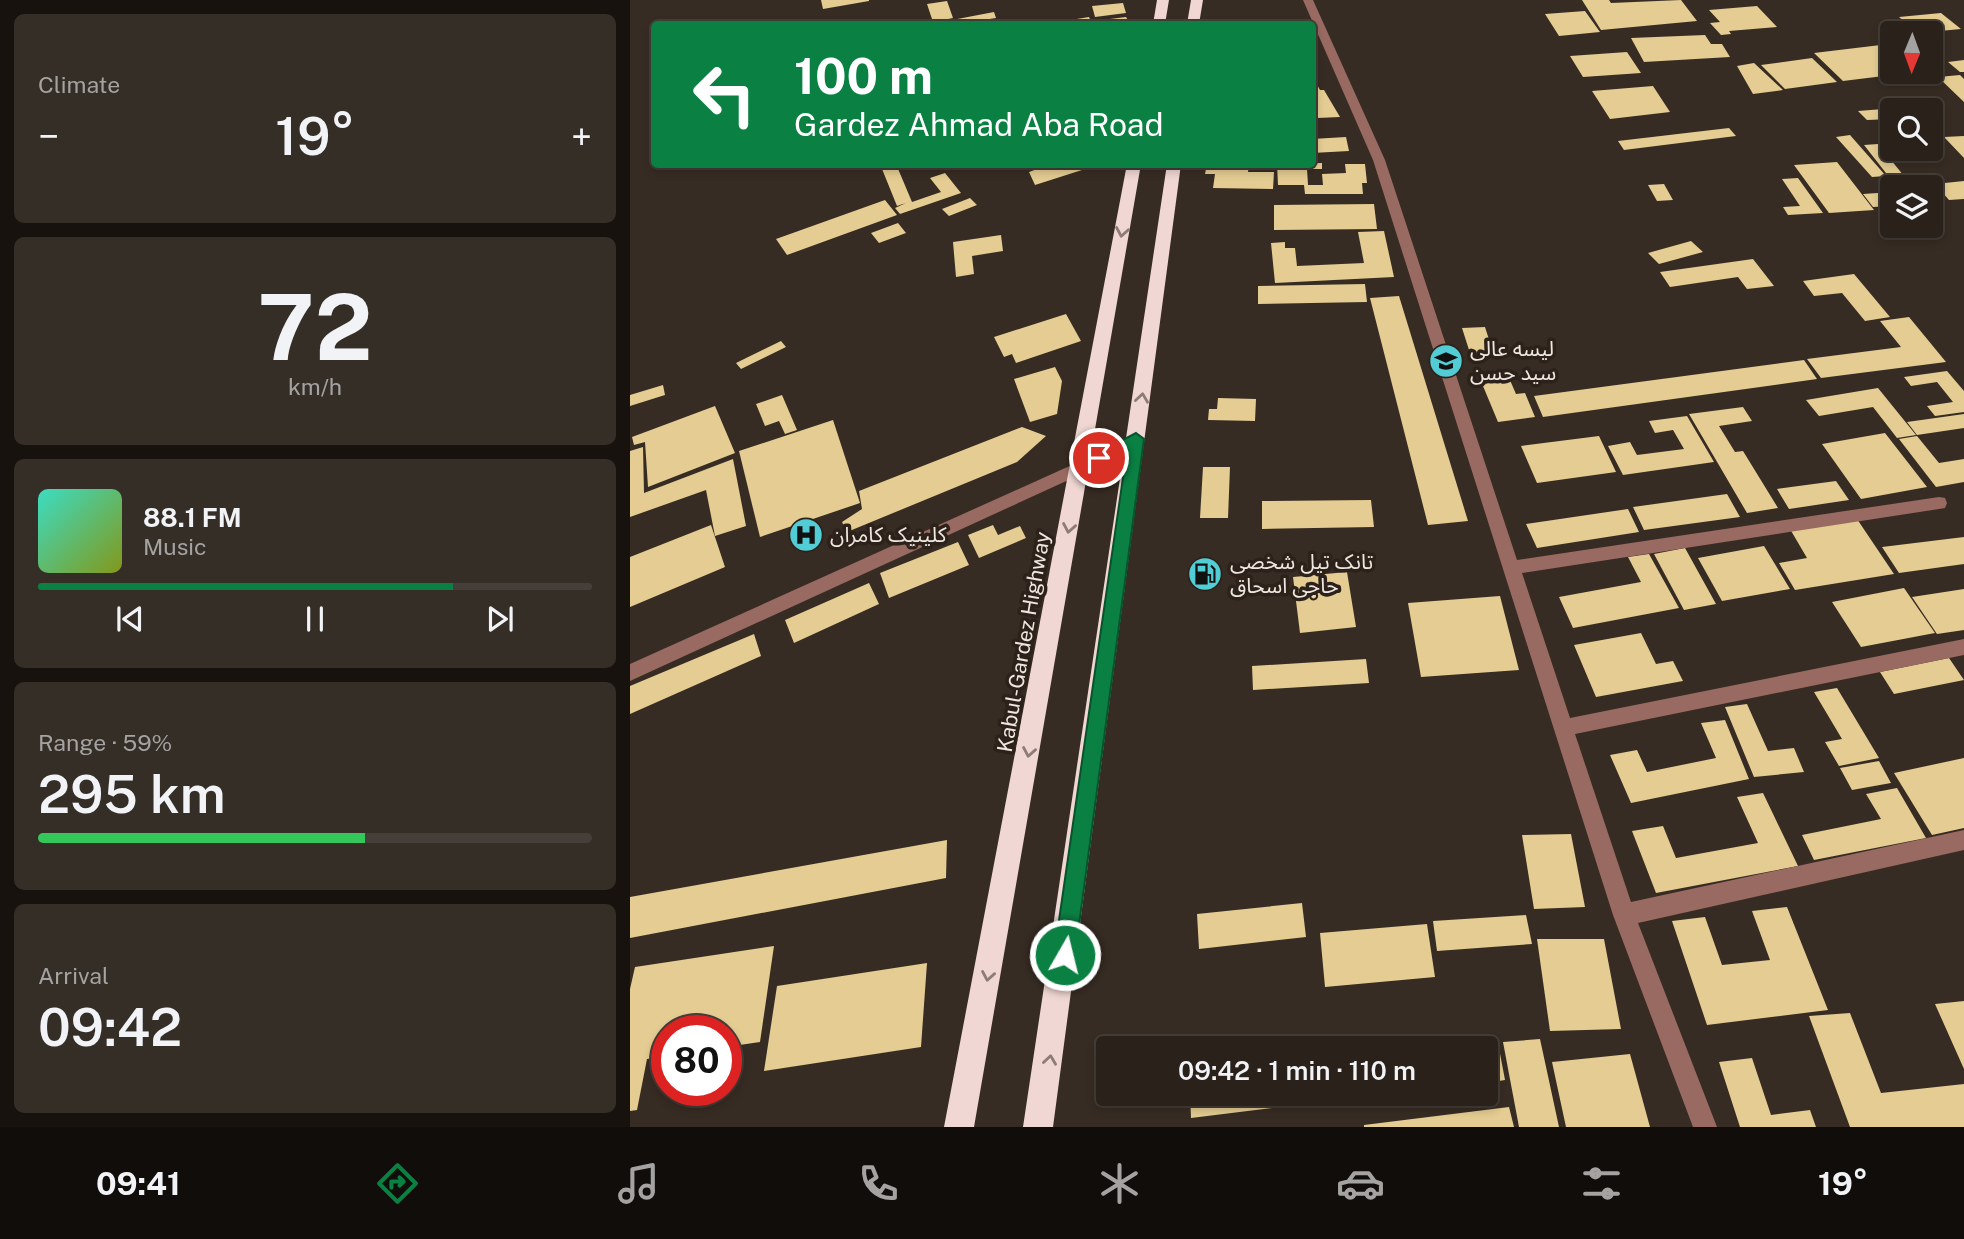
<!DOCTYPE html>
<html lang="en">
<head>
<meta charset="utf-8">
<style>
	:root { --surface:#29211a; --page:#352e27; --text:#f1f3f6; --muted:#a5a3a2; --line:#453e39; --accent:#0b8043 }
	body { margin:0; font-family:"Public Sans","Noto Sans Arabic",sans-serif; background:var(--page); color:var(--text); height:100vh; display:flex; flex-direction:column; font-size:26px; white-space:nowrap }
	* { box-sizing:border-box; margin:0 }
	p { font-size:23px; color:var(--muted) }
	.icon { flex:none; width:38px; height:38px; fill:none; stroke:currentColor; stroke-width:2; stroke-linecap:round; stroke-linejoin:round }
	.map { position:relative; flex:1; overflow:hidden }
	.sheet { display:flex; flex-direction:column; gap:14px; padding:14px; background:#17120e; width:630px }
	.sheet>* { flex:none }
	.top-card { position:absolute; left:21px; top:21px; width:665px; height:147px; border-radius:7px; box-shadow:0 4px 10px #0003,0 0 0 2px var(--line); background:#0b8043; color:#fff; overflow:hidden }
	.needle { width:46px; rotate:181deg }
	.buttons { position:absolute; left:1250px; top:21px; display:grid; gap:14px }
	.buttons a { display:grid; place-items:center; width:63px; height:63px; border-radius:7px; background:var(--surface); box-shadow:0 4px 10px #0003,0 0 0 2px var(--line); font-size:35px }
	.speed { position:absolute; left:21px; top:1015px; display:flex; gap:14px; font-size:35px; font-weight:700; text-align:center }
	.speed>* { display:grid; place-content:center; width:91px; height:91px; border-radius:50%; background:var(--surface); box-shadow:0 4px 10px #0003,0 0 0 2px var(--line); line-height:1 }
	.speed .limit { border:10px solid #d22; background:#fff; color:#111 }
	.pin { position:absolute; display:grid; place-items:center; width:60px; height:60px; color:#fff; margin:-30px; border:4px solid #fff; border-radius:50%; box-shadow:0 2px 7px #0007 }
	.me { position:absolute; width:77px; margin:-38px; rotate:8deg; stroke-linejoin:round; filter:drop-shadow(0 0 5px #0008) }
	.turn { display:flex; align-items:center; gap:24px; height:147px; padding:0 28px; font-size:32px }
	.turn .icon { width:91px; height:91px; stroke-width:2.5 }
	.turn b { display:block; font-size:49px; line-height:60px }
	.big { font-size:52px; font-weight:600; line-height:1.1 }
	.sheet .card { flex:1; display:flex; flex-direction:column; justify-content:center; gap:10px; min-width:0; padding:0 24px; border-radius:10px; background:var(--page) }
	.sheet .dial { align-items:center; gap:0 }
	.dial b { font-size:91px; line-height:1 }
	.song { display:flex; align-items:center; gap:21px }
	.cover { width:84px; height:84px; border-radius:10px; background:linear-gradient(135deg,hsl(170 70% 55%),hsl(70 70% 35%)) }
	.played { height:7px; border-radius:4px; background:linear-gradient(90deg,var(--accent) 75%,var(--line) 75%) }
	.keys { display:flex; justify-content:space-around; direction:ltr }
	.heat { display:flex; justify-content:space-between; align-items:center; font-size:38px; direction:ltr }
	.charge { height:10px; border-radius:5px; background:linear-gradient(90deg,#34c759 59%,var(--line) 0) }
	.trip { position:absolute; left:466px; top:1036px; width:402px; height:70px; border-radius:7px; background:var(--surface); box-shadow:0 4px 10px #0003,0 0 0 2px var(--line); font-weight:600; line-height:70px; text-align:center }
	.menu { display:flex; height:112px; justify-content:space-around; align-items:center; background:#100d0a; color:var(--muted) }
	.menu .icon { width:49px; height:49px }
	.menu .on { color:var(--accent) }
	.menu b { font-size:32px; color:var(--text) }
	main { display:flex; flex:1; min-height:0 }
	.map>svg:first-child { display:block }
</style>
</head>
<body>
<main>
<section class="sheet">
<div class="card"><p>Climate</p>
<div class="heat"><a>−</a><b class="big">19°</b><a>+</a></div>
</div>
<div class="card dial"><b>72</b><p>km/h</p></div>
<div class="card">
<div class="song"><i class="cover"></i><div><b>88.1 FM</b><p>Music</p></div></div>
<div class="played"></div>
<div class="keys"><svg class="icon" aria-label="previous" viewBox="0 0 24 24"><path d="M18 5L8 12l10 7zM5 5v14"/></svg><svg class="icon" aria-label="pause" viewBox="0 0 24 24"><path d="M8 5v14M16 5v14"/></svg><svg class="icon" aria-label="next" viewBox="0 0 24 24"><path d="M6 5l10 7-10 7zM19 5v14"/></svg></div>
</div>
<div class="card"><p>Range · 59%</p><b class="big">295 km</b><div class="charge"></div></div>
<div class="card"><p>Arrival</p><b class="big">09:42</b></div>
</section>
<div class="map">
<svg width="1334" height="1127" viewBox="0 0 1334 1127">
	<rect width="100%" height="100%" fill="#372c23"/>
	<path fill="#e4cc92" d="M191 0H239V1L193 9Z
		M952 0H979L981 3 1051 0 1067 21 971 30Z
		M317 1 323 18 303 22 297 4Z
		M493 3 496 13 465 17 462 6Z
		M1127 6 1147 27 1099 31 1101 34 1091 35 1080 23 1090 22 1079 10Z
		M955 11 970 32 929 36 915 14Z
		M364 12 366 18 326 24H301Z
		M1311 13 1331 29 1288 33 1269 17Z
		M459 17 462 24H422V23Z
		M496 17 499 22 465 24 464 21Z
		M1075 35 1081 44H1092L1100 57 1014 62 1001 38Z
		M1259 44 1262 47V72L1270 74 1213 81 1184 53Z
		M997 52 1011 73 953 77 940 56Z
		M1182 58 1207 82 1155 89 1131 65Z
		M1334 60V72H1330L1318 62Z
		M1124 63 1153 90 1123 94 1107 66Z
		M1330 75 1334 79V102L1308 77Z
		M682 76 690 90H694L710 117 687 118 685 108H682Z
		M1023 86 1040 112 980 119 962 91Z
		M1304 105 1313 115 1300 116V110H1262V119L1237 120 1228 111Z
		M1099 128 1106 136 994 150 988 141Z
		M1220 135 1256 176 1242 177 1206 137Z
		M1334 136V158L1314 137Z
		M716 137 719 151 682 153V139Z
		M1248 144 1278 181 1263 182 1234 145Z
		M1274 149H1292L1300 159 1283 160Z
		M1207 162 1244 210 1199 213 1164 165Z
		M692 163V169H677L678 185H693L692 174 716 173 715 164H735L737 183H732L733 194H675L674 185H648L647 164Z
		M250 164H266L282 202 311 192 300 178 315 173 331 193 270 214 265 208 276 203 267 206Z
		M421 164H447L452 170 405 185 399 172Z
		M577 164H619L618 172H644L643 189 583 188 585 174H575Z
		M1168 178 1193 213 1158 215 1153 207 1170 206 1152 179Z
		M1334 181V199L1319 200 1305 184Z
		M1034 184 1043 200 1027 201 1018 185Z
		M1262 192V206L1243 207 1233 194Z
		M340 198 347 205 319 216 312 209Z
		M255 200 267 215 157 255 146 239Z
		M744 204 747 229 644 230V205Z
		M268 223 276 233 249 243 241 233Z
		M754 231 764 277 645 283 641 243 655 242V248H665L667 266 734 263 728 232Z
		M371 235 373 251 342 256 344 274 326 277 323 242Z
		M1061 241 1073 252 1029 264 1018 253Z
		M1123 259 1144 286 1117 289 1108 277 1040 287 1030 272Z
		M1224 274 1260 317 1235 321 1212 293 1184 296 1173 281Z
		M735 284 737 302 628 304V286Z
		M769 296 838 521 798 525 740 298Z
		M436 314 451 341 386 363 382 354 374 357 364 337Z
		M1279 317 1316 362 1191 378 1177 359 1271 347 1250 321Z
		M855 327 863 352 840 353 832 328Z
		M151 341 156 347 111 369 106 363Z
		M1174 360 1187 379 913 417 904 396Z
		M425 367 432 381 427 414 400 422 384 379Z
		M876 371 886 394 895 393 905 417 868 422 848 374Z
		M1317 371 1334 391V412L1305 416 1297 406 1323 402 1307 382 1281 386 1274 377Z
		M33 385 35 395 0 406V395Z
		M1248 388 1286 435 1267 438 1243 407 1189 416 1176 400Z
		M152 395 167 430 155 434 149 421 135 426 126 404Z
		M588 398 626 399 625 421 578 420 579 409H587Z
		M85 406 105 453 18 487 15 442 4 445 2 437Z
		M1113 407 1122 421 1089 426 1105 452 1113 451 1148 508 1117 513 1059 414Z
		M1334 414V428L1287 435 1277 422Z
		M1057 416 1084 462 993 475 978 446 1000 442 1007 455 1054 449 1043 430 1025 433 1019 421Z
		M203 420 230 503 130 537 109 451Z
		M392 427 416 436 387 462 217 532 212 522 232 509 229 491Z
		M1255 433 1297 487 1231 499 1192 444Z
		M969 436 986 472 907 483 891 446Z
		M1287 436 1309 463 1334 459V482L1306 487 1269 439Z
		M13 447 14 493 103 459 116 526 85 536 76 490 0 517V451Z
		M573 467H600L598 518H570Z
		M1206 481 1219 500 1159 509 1147 489Z
		M1097 494 1110 517 1014 530 1003 507Z
		M741 500 744 527 632 529V501Z
		M998 509 1009 532 907 548 896 524Z
		M1227 519 1264 574 1165 590 1149 563 1177 558 1160 529Z
		M81 525 95 567 0 607V557Z
		M363 525 368 535 390 526 396 538 349 558 338 535Z
		M1334 537V564L1269 573 1252 547Z
		M328 542 339 565 259 598 250 573Z
		M1134 546 1160 589 1092 601 1068 558Z
		M1055 548 1086 604 1054 610 1024 554Z
		M1019 554 1049 608 943 628 929 597 1011 582 998 557Z
		M717 572 726 627 670 633 663 577Z
		M239 583 249 604 164 643 155 620Z
		M1274 588 1305 633 1231 647 1202 602Z
		M1334 589V630L1307 634 1282 597Z
		M870 596 889 670 791 677 778 603Z
		M1011 633 1026 664 1043 661 1053 681 966 697 944 645Z
		M124 634 131 656 0 714V686Z
		M1319 658 1334 680 1264 694 1250 672Z
		M736 659 739 683 623 690 622 666Z
		M1207 688 1249 758 1209 766 1195 742 1212 739 1184 692Z
		M1117 704 1138 751 1164 748 1174 772 1124 777 1095 707Z
		M1095 720 1119 779 1001 803 980 755 1007 750 1017 772 1086 758 1071 723Z
		M1334 758V828L1302 835 1264 773Z
		M1249 761 1261 783 1222 790 1210 768Z
		M1267 788 1296 838 1184 860 1172 835 1251 819 1236 794Z
		M1133 793 1168 866 1026 893 1002 831 1033 826 1046 858 1128 843 1107 797Z
		M941 834 955 907 904 909 892 835Z
		M317 840 316 878 0 938V897Z
		M672 903 676 937 569 949 567 914Z
		M1157 907 1198 1010 1077 1025 1042 921 1075 917 1092 965 1140 960 1122 911Z
		M896 915 902 944 807 951 803 921Z
		M797 924 805 977 695 987 690 933Z
		M907 939H974L991 1029 920 1031Z
		M144 946 130 1042 96 1047V1031H37V1056L17 1059 7 1110 0 1111V989L5 967Z
		M297 963 291 1047 134 1071 147 986Z
		M1334 1001V1069L1305 1004Z
		M1220 1013 1251 1093 1334 1084V1127H1220L1179 1016Z
		M910 1039 929 1127H889L873 1042Z
		M868 1043 875 1080 856 1083V1048L840 1047Z
		M1000 1054 1020 1127H936L922 1062Z
		M1122 1058 1141 1115 1180 1110 1186 1127H1110L1089 1062Z
		M560 1094H748V1095L561 1118Z
		M879 1107 884 1127H734V1125Z"/>
	<g fill="none" stroke-linecap="round" stroke-linejoin="round">
		<path fill="#996a61" fill-rule="evenodd" d="M673 0H683L755 160 887 560 1309 497 1315 498 1317 503 1315 508 1309 509 892 573 940 718 1334 639V655L945 734 1001 902 1334 830V850L1008 923 1087 1127H1063L983 915 743 160Z
			M506 433 514 439 512 443 456 472 0 681V664L444 464Z"/>
		<path fill="#f0d7d3" fill-rule="evenodd" d="M527 0H539L535 24H523Z
			M561 0H573L569 24H557Z
			M497 164H511L344 1127H314Z
			M537 164H551L423 1127H393Z"/>
	</g>
	<defs><path id="oneway-chevron" d="M-2-3.5L2.5 0L-2 3.5" fill="none" stroke-width="1.6" stroke-linecap="round" stroke-linejoin="round" transform="scale(1.75)"/></defs>
	<g stroke="#8e7c76">
		<use href="#oneway-chevron" transform="translate(492 232) rotate(100)"/>
		<use href="#oneway-chevron" transform="translate(512 398) rotate(-82)"/>
		<use href="#oneway-chevron" transform="translate(439 528) rotate(100)"/>
		<use href="#oneway-chevron" transform="translate(399 752) rotate(100)"/>
		<use href="#oneway-chevron" transform="translate(358 976) rotate(100)"/>
		<use href="#oneway-chevron" transform="translate(420 1060) rotate(-82)"/>
	</g>
	<path fill="#0b8043" stroke="#07532c" stroke-width="2" d="M506 433 514 439 445 955 442 963 435 966 427 963 424 955 497 450 469 464 461 458 464 455Z"/>
	<defs>
		<g id="school-disc" transform="scale(1.75)"><circle r="9.5" fill="#52ccd5" stroke="#2d221a"/><path d="M0-5L7-2L0 1L-7-2ZM-4 1L0 2.5L4 1V4Q0 6-4 4Z" fill="#111"/></g>
		<g id="hospital-disc" transform="scale(1.75)"><circle r="9.5" fill="#52ccd5" stroke="#2d221a"/><path d="M-5-5h3v3.5h4V-5h3V5h-3V1.5h-4V5h-3Z" fill="#111"/></g>
		<g id="fuel-disc" transform="scale(1.75)"><circle r="9.5" fill="#52ccd5" stroke="#2d221a"/><path d="M-5.5-6h7V0h2V4h1.3V-2.5L3-4.5l.8-.8L6-3V5H2.5V1h-1V6h-7ZM-4.2-4.7v3.2H.2V-4.7Z" fill="#111"/></g>
	</defs>
	<g fill-rule="evenodd">
		<use href="#school-disc" x="816" y="361"/>
		<use href="#hospital-disc" x="176" y="535"/>
		<use href="#fuel-disc" x="575" y="574"/>
	</g>
	<g text-anchor="middle" stroke-width="7" stroke-linejoin="round" paint-order="stroke">
		<g font-size="21" fill="#efe7e1" stroke="#2d221a" text-anchor="start">
			<text x="840" y="356">لیسه عالی<tspan x="840" dy="24">سید حسن</tspan></text>
			<text x="200" y="542">کلینیک کامران</text>
			<text x="600" y="569">تانک تیل شخصی<tspan x="600" dy="24">حاجی اسحاق</tspan></text>
		</g>
		<g font-size="21" fill="#efe7e1" stroke="#2d221a">
			<text transform="translate(394 642) rotate(-80)" y="7">Kabul-Gardez Highway</text>
		</g>
	</g>
</svg>
<div class="buttons">
<a><svg class="needle" viewBox="-14 -14 28 28"><path d="M0-13l5 13h-10z" fill="#e53935"/><path d="M0 13l5-13h-10z" fill="#a5a3a2"/></svg></a>
<a><svg class="icon" aria-label="search" viewBox="0 0 24 24"><circle cx="10" cy="10" r="6"/><path d="M15 15l6 6"/></svg></a>
<a><svg class="icon" aria-label="layers" viewBox="0 0 24 24"><path d="M12 4l9 5-9 5-9-5zM3 14l9 5 9-5"/></svg></a>
</div>
<div class="speed"><div class="limit">80</div></div>
<div class="pin" style="left:469px;top:458px;background:#d93025"><svg class="icon" aria-label="arrive" viewBox="0 0 24 24"><path d="M6 21V4h12l-3 4 3 4H6"/></svg></div>
<svg class="me" style="left:435px;top:955px" viewBox="-20 -20 40 40"><circle r="17" fill="#0b8043" stroke="#fff" stroke-width="3"/><path d="M0-11L8 9 0 5-8 9z" fill="#fff"/></svg>
<div class="trip">09:42 · 1 min · 110 m</div>
<div class="top-card">
<div class="turn"><svg class="icon" aria-label="left" viewBox="0 0 24 24"><path d="M17 20v-9H6M10 6l-5 5 5 5"/></svg><div><b>100 m</b>Gardez Ahmad Aba Road</div></div>
</div>
</div>
</main>
<nav class="menu">
<b>09:41</b>
<svg class="icon on" aria-label="directions" viewBox="0 0 24 24"><path d="M12 3l9 9-9 9-9-9zM9 14v-3h6M13 9l2 2-2 2"/></svg>
<svg class="icon" aria-label="music" viewBox="0 0 24 24"><path d="M9 18V5l10-2v13"/><circle cx="6" cy="18" r="3"/><circle cx="16" cy="16" r="3"/></svg>
<svg class="icon" aria-label="phone" viewBox="0 0 24 24"><path d="M5 4h4l2 5-3 2q2 4 5 5l2-3 5 2v4C11 20 4 13 5 4z"/></svg>
<svg class="icon" aria-label="climate" viewBox="0 0 24 24"><path d="M12 3v18M4 7l16 10M4 17L20 7"/></svg>
<svg class="icon" aria-label="car" viewBox="0 0 24 24"><path d="M5 17H2v-5l4-1 3-4h7l3 4 3 1v5h-3M9 17h6M6 11h13"/><circle cx="7" cy="17" r="2"/><circle cx="17" cy="17" r="2"/></svg>
<svg class="icon" aria-label="filters" viewBox="0 0 24 24"><path d="M4 7h16M4 17h16"/><circle cx="9" cy="7" r="2"/><circle cx="15" cy="17" r="2"/></svg>
<b>19°</b>
</nav>
</body>
</html>
